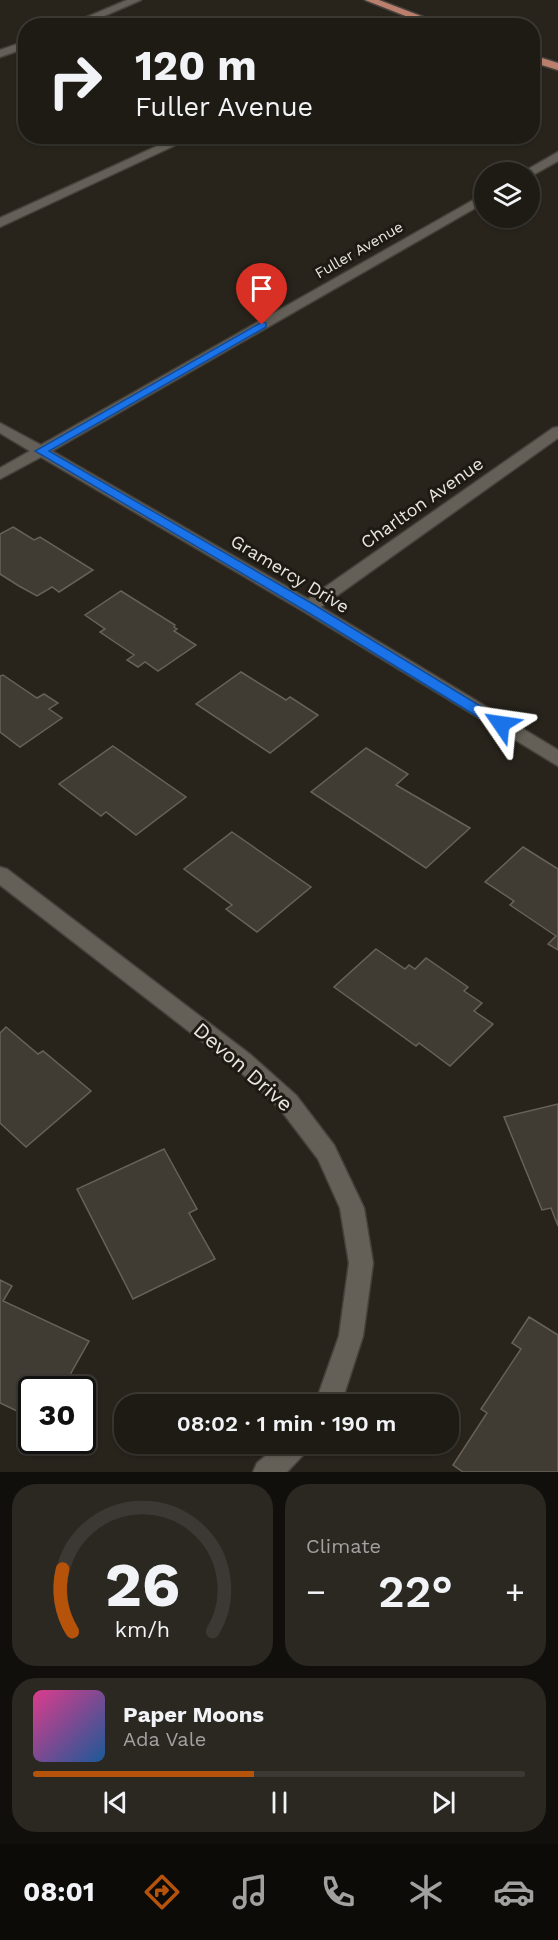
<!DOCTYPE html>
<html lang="en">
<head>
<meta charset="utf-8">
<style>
	:root { --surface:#1e1b15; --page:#2b2822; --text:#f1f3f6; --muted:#a1a1a0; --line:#3c3934; --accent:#b45309 }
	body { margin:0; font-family:"Work Sans",sans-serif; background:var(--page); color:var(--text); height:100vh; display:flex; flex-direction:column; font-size:22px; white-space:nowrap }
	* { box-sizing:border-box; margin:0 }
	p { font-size:20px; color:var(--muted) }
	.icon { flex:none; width:33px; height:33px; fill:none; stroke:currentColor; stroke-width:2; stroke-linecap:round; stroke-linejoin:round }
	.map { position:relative; height:1472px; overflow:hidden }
	.panel { display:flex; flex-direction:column; gap:12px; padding:12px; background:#100f0c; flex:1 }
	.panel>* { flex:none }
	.top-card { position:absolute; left:18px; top:18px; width:522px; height:126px; border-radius:24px; box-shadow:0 2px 4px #0004,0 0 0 2px var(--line); background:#1e1b15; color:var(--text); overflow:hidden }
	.tools { position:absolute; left:474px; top:162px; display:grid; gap:12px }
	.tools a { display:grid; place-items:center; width:66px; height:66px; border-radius:50%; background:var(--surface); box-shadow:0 2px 4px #0004,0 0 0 2px var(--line); font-size:30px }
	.speed { position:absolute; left:18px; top:1376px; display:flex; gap:12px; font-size:30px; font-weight:700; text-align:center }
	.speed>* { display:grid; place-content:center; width:78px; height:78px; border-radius:50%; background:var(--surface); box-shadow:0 2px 4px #0004,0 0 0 2px var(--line); line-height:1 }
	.speed .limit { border:3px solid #111; border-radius:9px; background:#fff; color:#111 }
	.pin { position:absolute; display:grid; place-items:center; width:51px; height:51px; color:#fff; margin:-62px -26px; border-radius:50% 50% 50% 0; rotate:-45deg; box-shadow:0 0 6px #0007 }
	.pin .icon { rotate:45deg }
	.me { position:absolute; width:66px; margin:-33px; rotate:302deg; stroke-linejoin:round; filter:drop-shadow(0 0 4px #0008) }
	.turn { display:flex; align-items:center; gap:21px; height:126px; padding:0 18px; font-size:27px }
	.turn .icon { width:78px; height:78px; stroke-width:2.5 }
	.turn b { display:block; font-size:42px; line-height:51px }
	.big { font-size:45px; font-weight:600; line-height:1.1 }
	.panel .card { flex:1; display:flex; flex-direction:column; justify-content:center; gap:9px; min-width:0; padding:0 21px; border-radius:24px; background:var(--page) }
	.panel .dial { align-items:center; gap:0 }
	.dial svg { height:156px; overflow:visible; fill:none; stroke:var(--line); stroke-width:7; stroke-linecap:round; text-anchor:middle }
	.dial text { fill:var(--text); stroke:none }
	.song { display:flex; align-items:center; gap:18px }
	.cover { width:72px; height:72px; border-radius:9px; background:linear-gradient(135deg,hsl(330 70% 55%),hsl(210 70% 35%)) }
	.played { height:6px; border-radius:3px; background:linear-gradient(90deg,var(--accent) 45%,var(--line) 45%) }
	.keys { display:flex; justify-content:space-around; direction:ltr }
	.heat { display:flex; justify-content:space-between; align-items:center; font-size:33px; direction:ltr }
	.panel .tiles { flex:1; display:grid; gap:12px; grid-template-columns:1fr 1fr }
	.card:last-child { grid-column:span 2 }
	.trip { position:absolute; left:114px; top:1394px; width:345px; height:60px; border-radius:24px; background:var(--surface); box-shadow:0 2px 4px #0004,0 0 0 2px var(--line); font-weight:600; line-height:60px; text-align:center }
	.tabs { display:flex; height:96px; justify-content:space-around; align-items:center; background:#0c0b08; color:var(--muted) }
	.tabs .icon { width:42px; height:42px }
	.tabs .on { color:var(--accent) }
	.tabs b { font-size:27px; color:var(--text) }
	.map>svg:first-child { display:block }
</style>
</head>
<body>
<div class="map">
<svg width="558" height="1472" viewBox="0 0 558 1472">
	<rect width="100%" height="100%" fill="#28241c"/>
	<path fill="#403b33" stroke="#676259" stroke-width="1.5" d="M13 527 34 540 40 537 93 570 59 592 52 587 37 596 19 586 0 574V534Z
		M121 591 175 625 174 627 177 629 174 631 196 645 158 671 145 662 138 667 127 660 134 655 100 632 105 629 85 615Z
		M241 672 286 700 290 697 318 715 270 753 196 704Z
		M3 675 37 698 44 694 58 703 49 709 62 718 20 747 0 732V676Z
		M113 746 186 797 136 835 106 812 101 816 59 784Z
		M366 748 408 774 396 785 470 828 426 868 311 792Z
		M232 832 311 887 257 932 226 909 232 905 184 869Z
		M523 847 558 869V950L548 944 556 936 510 905 514 901 485 882Z
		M376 949 405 969 409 965 415 969 426 958 468 987 464 991 482 1003 474 1011 493 1024 450 1066 419 1043 416 1046 334 987Z
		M6 1027 38 1054 43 1051 91 1091 26 1147 0 1123V1033Z
		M558 1104V1226L551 1208 542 1210 504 1117Z
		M164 1149 197 1209 189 1213 215 1259 133 1299 77 1189Z
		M0 1280 12 1286 3 1301 89 1341 62 1389H32V1418L0 1403Z
		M529 1317 558 1335V1472H463L453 1465 487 1413 481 1409 521 1349 512 1343Z"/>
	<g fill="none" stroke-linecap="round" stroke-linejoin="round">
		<g stroke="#45413b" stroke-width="3">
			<path id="minor" d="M127 0H141L81 26H66Z
				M26 41V48L0 57V50Z
				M179 136H195L0 227V218Z
				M558 152V161L533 175 523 172Z
				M484 194V203L52 451 308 599 553 428 558 427V438L321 607 558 750V766L303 611 41 457 0 479V468L30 451 0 433V423L41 445Z
				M0 867 7 869 251 1055 296 1095 334 1145 364 1208 373 1263 363 1336 341 1404H315L339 1336 349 1263 340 1208 318 1159 280 1109 235 1067 0 885Z
				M281 1443H310L306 1452 287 1472H253L257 1463Z"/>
		</g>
		<g stroke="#45413b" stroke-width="3">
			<path id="major" d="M365 0H379L447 26H431Z
				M532 55 558 63V70L532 62Z"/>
		</g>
		<use href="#minor" fill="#656057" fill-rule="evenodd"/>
		<use href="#major" fill="#bb7f6d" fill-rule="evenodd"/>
	</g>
	<path fill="#1a73e8" stroke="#114b97" stroke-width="1.5" d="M262 322 266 323V327L49 451 313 604 505 721 507 724 505 728H496L304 610 35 451Z"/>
	<g text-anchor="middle" stroke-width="6" stroke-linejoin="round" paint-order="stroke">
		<g font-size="15" fill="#e9e6e1" stroke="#1e1a13">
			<text transform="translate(359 250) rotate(-30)" y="5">Fuller Avenue</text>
		</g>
		<g font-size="18" fill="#e9e6e1" stroke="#1e1a13">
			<text transform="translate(422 503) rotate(-35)" y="6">Charlton Avenue</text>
			<text transform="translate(290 574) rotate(31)" y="6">Gramercy Drive</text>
		</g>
		<g font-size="21" fill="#e9e6e1" stroke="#1e1a13">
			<text transform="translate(243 1067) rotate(41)" y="7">Devon Drive</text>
		</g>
	</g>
</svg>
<div class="tools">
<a><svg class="icon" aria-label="layers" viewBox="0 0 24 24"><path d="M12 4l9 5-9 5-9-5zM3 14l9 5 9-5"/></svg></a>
</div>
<div class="speed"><div class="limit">30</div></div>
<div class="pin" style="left:262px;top:325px;background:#d93025"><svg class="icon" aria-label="arrive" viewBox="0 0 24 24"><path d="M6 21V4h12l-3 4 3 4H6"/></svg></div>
<svg class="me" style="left:501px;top:724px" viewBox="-20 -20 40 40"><path d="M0-17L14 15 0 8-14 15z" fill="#1a73e8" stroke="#fff" stroke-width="4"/></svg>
<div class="trip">08:02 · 1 min · 190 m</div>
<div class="top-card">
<div class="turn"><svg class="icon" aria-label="right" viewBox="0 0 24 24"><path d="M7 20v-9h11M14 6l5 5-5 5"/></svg><div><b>120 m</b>Fuller Avenue</div></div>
</div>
</div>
<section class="panel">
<div class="tiles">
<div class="card dial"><svg viewBox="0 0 100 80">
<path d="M14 69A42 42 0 1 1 86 69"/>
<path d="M14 69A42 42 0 0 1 9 37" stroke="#b45309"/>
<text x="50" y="56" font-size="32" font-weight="700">26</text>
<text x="50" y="72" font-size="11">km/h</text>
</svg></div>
<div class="card"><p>Climate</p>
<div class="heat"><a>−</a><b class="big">22°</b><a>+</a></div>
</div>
<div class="card">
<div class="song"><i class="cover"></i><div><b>Paper Moons</b><p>Ada Vale</p></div></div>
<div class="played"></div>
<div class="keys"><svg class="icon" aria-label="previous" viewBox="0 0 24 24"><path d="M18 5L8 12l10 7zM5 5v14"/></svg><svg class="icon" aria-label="pause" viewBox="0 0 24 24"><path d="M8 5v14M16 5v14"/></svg><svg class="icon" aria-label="next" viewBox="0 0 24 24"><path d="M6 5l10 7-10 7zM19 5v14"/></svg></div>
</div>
</div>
</section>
<nav class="tabs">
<b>08:01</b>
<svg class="icon on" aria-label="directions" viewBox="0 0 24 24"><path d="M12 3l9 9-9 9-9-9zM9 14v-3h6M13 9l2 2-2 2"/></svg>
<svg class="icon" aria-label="music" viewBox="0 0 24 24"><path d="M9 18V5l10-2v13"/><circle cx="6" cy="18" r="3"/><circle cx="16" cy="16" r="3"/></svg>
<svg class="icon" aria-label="phone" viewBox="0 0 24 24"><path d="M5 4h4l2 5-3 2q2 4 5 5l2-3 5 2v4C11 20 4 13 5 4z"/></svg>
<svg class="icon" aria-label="climate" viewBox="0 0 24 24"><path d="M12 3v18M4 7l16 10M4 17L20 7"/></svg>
<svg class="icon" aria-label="car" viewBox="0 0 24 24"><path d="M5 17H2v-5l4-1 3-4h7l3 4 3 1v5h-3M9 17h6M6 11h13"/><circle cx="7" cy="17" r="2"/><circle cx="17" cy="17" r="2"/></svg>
</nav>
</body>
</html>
